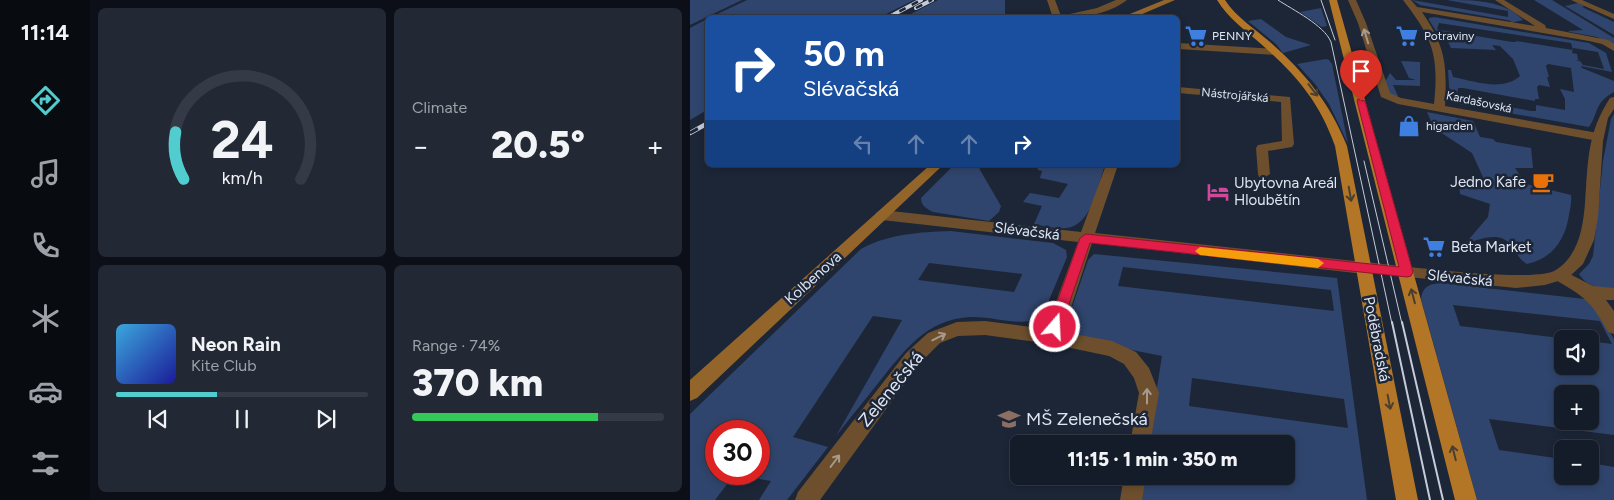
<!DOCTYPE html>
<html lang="en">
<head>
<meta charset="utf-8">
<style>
	:root { --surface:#151c29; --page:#222935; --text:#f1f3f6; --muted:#9da1a8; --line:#343a46; --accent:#52cdcf }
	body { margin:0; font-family:Figtree,sans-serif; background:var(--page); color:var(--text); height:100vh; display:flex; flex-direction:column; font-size:19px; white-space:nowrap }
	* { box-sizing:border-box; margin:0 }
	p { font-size:16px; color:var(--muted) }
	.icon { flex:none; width:28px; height:28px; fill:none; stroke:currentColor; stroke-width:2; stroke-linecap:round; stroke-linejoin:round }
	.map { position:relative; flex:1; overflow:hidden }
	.details { display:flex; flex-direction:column; gap:8px; padding:8px; background:#0c0f17; width:600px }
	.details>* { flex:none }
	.banner { position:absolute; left:15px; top:15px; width:475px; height:152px; border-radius:8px; box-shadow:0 2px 8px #0003,0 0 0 1px var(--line); background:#1a4fa0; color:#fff; overflow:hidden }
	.controls { position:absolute; left:864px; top:330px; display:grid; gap:10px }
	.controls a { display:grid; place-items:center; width:45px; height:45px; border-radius:8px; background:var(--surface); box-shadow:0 2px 8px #0003,0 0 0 1px var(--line); font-size:25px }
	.speed { position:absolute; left:15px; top:420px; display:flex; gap:10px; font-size:25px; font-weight:700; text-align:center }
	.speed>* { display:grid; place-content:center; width:65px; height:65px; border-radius:50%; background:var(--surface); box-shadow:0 2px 8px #0003,0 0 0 1px var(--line); line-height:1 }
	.speed .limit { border:8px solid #d22; background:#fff; color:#111 }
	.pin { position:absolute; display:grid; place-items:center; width:42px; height:42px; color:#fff; margin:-51px -21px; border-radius:50% 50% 50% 0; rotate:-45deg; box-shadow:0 0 5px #0007 }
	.pin .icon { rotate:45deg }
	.me { position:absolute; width:55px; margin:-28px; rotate:19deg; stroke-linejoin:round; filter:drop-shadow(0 0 4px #0008) }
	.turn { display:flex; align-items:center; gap:18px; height:105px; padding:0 15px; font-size:22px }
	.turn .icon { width:65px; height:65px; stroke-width:2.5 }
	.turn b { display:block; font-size:35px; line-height:42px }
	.lanes { display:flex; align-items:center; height:48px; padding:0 15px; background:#0003; justify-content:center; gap:25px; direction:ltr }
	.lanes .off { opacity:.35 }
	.big { font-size:38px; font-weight:800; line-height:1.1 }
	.details .widget { flex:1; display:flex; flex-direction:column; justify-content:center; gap:8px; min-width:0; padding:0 18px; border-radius:8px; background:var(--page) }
	.details .dial { align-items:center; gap:0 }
	.dial svg { height:130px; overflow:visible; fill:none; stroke:var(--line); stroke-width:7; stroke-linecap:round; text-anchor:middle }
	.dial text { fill:var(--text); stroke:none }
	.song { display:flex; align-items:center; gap:15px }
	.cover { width:60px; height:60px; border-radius:8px; background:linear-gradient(135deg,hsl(200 70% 55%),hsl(240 70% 35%)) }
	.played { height:5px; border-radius:2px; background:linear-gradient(90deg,var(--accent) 40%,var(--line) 40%) }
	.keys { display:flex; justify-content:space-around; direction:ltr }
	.heat { display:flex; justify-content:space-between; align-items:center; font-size:28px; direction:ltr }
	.charge { height:8px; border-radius:4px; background:linear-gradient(90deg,#34c759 74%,var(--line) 0) }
	.details .tiles { flex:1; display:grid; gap:8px; grid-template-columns:repeat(2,1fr) }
	.trip { position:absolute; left:320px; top:435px; width:285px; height:50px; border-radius:8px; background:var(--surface); box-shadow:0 2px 8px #0003,0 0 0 1px var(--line); font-weight:800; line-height:50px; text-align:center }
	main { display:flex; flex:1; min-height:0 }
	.tab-bar { display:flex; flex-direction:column; width:90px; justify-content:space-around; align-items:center; background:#080b10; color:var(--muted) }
	.tab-bar .icon { width:35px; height:35px }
	.tab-bar .active { color:var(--accent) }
	.tab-bar b { font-size:22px; color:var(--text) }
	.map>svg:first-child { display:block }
</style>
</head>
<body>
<main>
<nav class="tab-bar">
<b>11:14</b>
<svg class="icon active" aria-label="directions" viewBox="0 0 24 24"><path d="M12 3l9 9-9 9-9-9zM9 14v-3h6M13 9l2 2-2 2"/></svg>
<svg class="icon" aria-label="music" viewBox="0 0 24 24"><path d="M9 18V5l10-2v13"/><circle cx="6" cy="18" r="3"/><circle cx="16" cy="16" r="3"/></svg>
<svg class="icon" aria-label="phone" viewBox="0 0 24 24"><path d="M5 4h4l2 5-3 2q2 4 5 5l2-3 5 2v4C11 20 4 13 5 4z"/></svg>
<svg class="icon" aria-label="climate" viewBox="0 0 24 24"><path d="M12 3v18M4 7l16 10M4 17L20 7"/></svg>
<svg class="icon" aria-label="car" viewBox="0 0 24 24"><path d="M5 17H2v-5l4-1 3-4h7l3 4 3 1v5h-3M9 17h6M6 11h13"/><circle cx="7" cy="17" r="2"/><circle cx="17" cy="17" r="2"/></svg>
<svg class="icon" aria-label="filters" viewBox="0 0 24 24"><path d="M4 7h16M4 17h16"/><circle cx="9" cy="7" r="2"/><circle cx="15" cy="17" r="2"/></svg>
</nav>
<section class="details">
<div class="tiles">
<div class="widget dial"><svg viewBox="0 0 100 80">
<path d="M14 69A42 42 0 1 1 86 69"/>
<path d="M14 69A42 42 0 0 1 9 40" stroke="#52cdcf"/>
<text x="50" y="56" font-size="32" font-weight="700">24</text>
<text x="50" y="72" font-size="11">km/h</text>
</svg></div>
<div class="widget"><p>Climate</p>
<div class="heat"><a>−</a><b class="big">20.5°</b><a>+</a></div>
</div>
<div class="widget">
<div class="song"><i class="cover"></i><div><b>Neon Rain</b><p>Kite Club</p></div></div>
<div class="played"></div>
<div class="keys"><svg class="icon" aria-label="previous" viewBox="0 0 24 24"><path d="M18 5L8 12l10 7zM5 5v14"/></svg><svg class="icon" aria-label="pause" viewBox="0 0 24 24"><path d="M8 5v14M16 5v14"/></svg><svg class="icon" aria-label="next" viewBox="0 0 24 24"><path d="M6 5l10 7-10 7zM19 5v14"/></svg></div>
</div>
<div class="widget"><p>Range · 74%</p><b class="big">370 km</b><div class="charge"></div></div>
</div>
</section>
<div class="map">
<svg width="924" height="500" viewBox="0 0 924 500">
	<rect width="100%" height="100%" fill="#1c2637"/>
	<path fill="#30456d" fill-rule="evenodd" d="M0 0H52L0 25Z
		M57 0H224L190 17H21Z
		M248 0H315V17H215Z
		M722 0 818 17V11L757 0C783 0 814 0 833 20L820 23 821 21 817 20 730 5Z
		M844 0H862L924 38V46L907 37 880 32 878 31 893 30Z
		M888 3 895 6 892 7 924 22V35L875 6Z
		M631 8 637 26 632 27 610 12Z
		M744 17 899 43 916 53 922 72 891 66 892 68 924 81V92C904 103 909 112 899 127L763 103 760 101 758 70H761L763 77C784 81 812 92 830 76L823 59 810 46 802 45 806 50 761 48 753 32 746 31 739 20V18ZM749 23 881 43 883 50 826 41V42H822L751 30 747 29ZM883 48 908 52 914 69 893 65 890 61 885 60H888L887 54 882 53ZM858 64 881 68 884 92 870 89 875 99V110L846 105V111H841L767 97 768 88H773L845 101V99H849L847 87 849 85 860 87 857 77H859L856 66Z
		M17 19V110L0 120V28Z
		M571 19 596 37 621 45 593 53 586 44 558 21Z
		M636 59 639 60 642 64 658 144 639 104 625 84 607 64Z
		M711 61 730 62V86L703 85 708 96H701L694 84 700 73 706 80H726L719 78Z
		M737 112 783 121 790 137 803 139 806 142 841 148 843 168H825L836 184 881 195C882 202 880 208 879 215 875 240 863 258 837 264 827 258 826 250 819 243 808 231 786 240 774 245L798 217 800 204 770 194 769 184 797 186 782 153 744 128Z
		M924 114V290C910 288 897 287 889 274L899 264 903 256 913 161 921 119Z
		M264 165H289L290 170 311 206 309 212 299 221 243 212C237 209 231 206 231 198Z
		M347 165H415C408 184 402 226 376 228 366 229 354 226 344 224L352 206 333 202 340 193 369 198 378 184 350 178 352 171 348 170Z
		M261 231 363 243 376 250 377 257 352 317C331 328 305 316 281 317 236 319 215 350 189 382 175 400 160 418 146 436L212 320 183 316 103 437 138 447 97 500H69L81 481 44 475 25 500H0V414L171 249C198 234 230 232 261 231ZM239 263 332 274V275L324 292 228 280ZM26 431H69V474H26Z
		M404 254 647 278 677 500H449L453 476H596V444H458L472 356 422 346 383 334 378 319 398 260ZM433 267 641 290 644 311 428 286ZM502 378 654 399 658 428 499 406Z
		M752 283 895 299 906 309 924 339V435L799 419 809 450 872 459V476H900V463L924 467V500H787L731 299C733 286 739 284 752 283ZM763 305 910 321 922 344 900 341V366H872V339H879L770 326ZM872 394H900V421H872Z"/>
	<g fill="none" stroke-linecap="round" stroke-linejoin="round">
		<path fill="#6d4f2d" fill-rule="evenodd" d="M357 0H365L371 16 407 8 426 0H437C417 16 387 18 363 18Z
			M658 0H666L676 23 700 93 711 98 744 104C749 55 743 39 713 0H721L727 7 845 26 805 0H814L855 25 856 28 918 40 924 44V51L912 44 899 41 732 12C756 47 757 65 755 106L908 133 914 137 908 141 708 104 691 97 668 23Z
			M881 0H892L924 14V19Z
			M488 43 585 49 590 52 585 55 488 49Z
			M488 87 600 97 604 144 602 147 578 151 580 174 574 178 569 177 568 174 566 148 568 145 592 141 591 102 488 93Z
			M416 165H428L405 233 674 262 679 264 682 268 679 272 674 274 402 243 373 332 422 341 446 352 459 368 469 393 460 444H440L449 393 444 378 434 364 419 356 362 344 295 335 268 336 250 343 228 365 130 500H105L108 492 216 353 238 333 267 322 295 321 356 329 388 242 192 220 187 218 185 215 187 212 192 210 391 232Z
			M870 269 903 286 924 288V300H916L924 311V334L918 332C901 301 895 297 864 279L862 275 864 271Z
			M434 476H456L452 500H430Z"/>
		<path fill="#6d4f2d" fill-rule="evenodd" d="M924 97V109L918 118 913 141 908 217 904 240 893 264 878 278 855 285 826 288 669 272 666 268 669 264 674 262C707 265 844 284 866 270 889 255 893 227 895 203 898 162 897 133 920 98Z"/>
		<path fill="#94652b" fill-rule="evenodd" d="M474 0H485L443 18H430Z
			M240 165H253L7 398 0 401V380Z"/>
		<path fill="#b37626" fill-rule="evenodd" d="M527 0H535C546 17 565 29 580 42 614 72 640 103 657 146L728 500H706L645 146C629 101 606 75 571 44 555 30 538 18 527 0Z
			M639 0H647L787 500H765Z"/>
		<path stroke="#c5cbd8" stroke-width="1" d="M588 0C603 10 634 25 641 42L702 324
			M631 0 645 40
			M674 161 712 324"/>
		<path stroke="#c5cbd8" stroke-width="2" d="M702 322 740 500
			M712 322 753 500"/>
		<g stroke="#c5cbd8" stroke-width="4">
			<path id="rail-far1" d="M226 8 242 0
				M197 18 231 0"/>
		</g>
		<g stroke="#c5cbd8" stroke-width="4.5">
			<path id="rail" d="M0 133 18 123"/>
		</g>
		<use href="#rail-far1" stroke="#1c2637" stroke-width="2.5" stroke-dasharray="7" stroke-linecap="butt"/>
		<use href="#rail" stroke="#1c2637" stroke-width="3" stroke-dasharray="9" stroke-linecap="butt"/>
	</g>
	<defs><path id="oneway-shaft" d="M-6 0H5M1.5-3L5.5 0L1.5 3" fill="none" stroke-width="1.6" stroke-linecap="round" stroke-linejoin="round" transform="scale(1.25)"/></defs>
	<g stroke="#a69a8f">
		<use href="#oneway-shaft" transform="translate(676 36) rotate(-107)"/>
		<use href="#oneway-shaft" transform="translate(249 337) rotate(-27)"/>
		<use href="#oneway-shaft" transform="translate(457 396) rotate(-90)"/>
		<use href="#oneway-shaft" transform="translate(145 461) rotate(-53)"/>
	</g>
	<g stroke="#493e32">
		<use href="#oneway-shaft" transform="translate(623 90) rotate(52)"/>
		<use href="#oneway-shaft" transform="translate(660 194) rotate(80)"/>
		<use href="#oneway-shaft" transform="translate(723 296) rotate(-105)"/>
		<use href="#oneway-shaft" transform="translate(699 402) rotate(79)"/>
		<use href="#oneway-shaft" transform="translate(764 453) rotate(-104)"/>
	</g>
	<path fill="#e11d48" stroke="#92132f" d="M668 99 675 101 723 272 721 276 717 277 400 243 371 327 369 331 365 332 360 331 358 327 390 238 396 234 709 267 667 101Z"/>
	<path fill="#f59e0b" d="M510 247 628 259 634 263 628 268 510 255 505 251Z"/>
	<defs>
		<g id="supermarket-bare" transform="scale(1.725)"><path d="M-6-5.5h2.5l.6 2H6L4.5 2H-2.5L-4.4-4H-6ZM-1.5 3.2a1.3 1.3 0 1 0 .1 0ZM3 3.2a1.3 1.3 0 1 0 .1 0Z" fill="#3f7fe0" stroke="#1c2637" stroke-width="2.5" paint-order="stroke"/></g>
		<g id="shop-bare" transform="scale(1.725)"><path d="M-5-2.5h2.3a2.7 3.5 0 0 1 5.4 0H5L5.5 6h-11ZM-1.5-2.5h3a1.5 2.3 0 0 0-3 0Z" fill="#3f7fe0" stroke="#1c2637" stroke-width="2.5" paint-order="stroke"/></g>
		<g id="cafe-bare" transform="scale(1.725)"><path d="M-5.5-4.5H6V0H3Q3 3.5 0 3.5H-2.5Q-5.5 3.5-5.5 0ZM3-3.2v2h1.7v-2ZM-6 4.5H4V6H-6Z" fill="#e8710a" stroke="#1c2637" stroke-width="2.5" paint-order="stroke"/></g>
		<g id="hotel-bare" transform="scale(1.725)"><path d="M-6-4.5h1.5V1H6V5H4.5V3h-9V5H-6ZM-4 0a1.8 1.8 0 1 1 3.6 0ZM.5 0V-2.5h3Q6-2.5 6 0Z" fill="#d1479c" stroke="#1c2637" stroke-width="2.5" paint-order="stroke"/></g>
		<g id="school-bare" transform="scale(1.725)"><path d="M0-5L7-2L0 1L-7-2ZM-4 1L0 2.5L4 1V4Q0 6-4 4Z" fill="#8d6e63" stroke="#1c2637" stroke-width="2.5" paint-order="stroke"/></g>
	</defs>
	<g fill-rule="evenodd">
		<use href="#supermarket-bare" x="506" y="36"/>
		<use href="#supermarket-bare" x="717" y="36"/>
		<use href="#shop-bare" x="719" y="126"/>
		<use href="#cafe-bare" x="853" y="182"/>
		<use href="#hotel-bare" x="528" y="192"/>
		<use href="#supermarket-bare" x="744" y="247"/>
		<use href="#school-bare" x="319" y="419"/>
	</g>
	<g text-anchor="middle" stroke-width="5" stroke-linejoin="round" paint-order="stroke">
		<g font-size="12" fill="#dfe5f1" stroke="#1c2637" text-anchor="start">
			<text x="522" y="40">PENNY</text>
			<text x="734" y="40">Potraviny</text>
			<text x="736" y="130">higarden</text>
		</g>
		<g font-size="12" fill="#dfe5f1" stroke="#1c2637">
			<text transform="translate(545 95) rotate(5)" y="4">Nástrojářská</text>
			<text transform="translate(789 102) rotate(12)" y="4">Kardašovská</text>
		</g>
		<g font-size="15" fill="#dfe5f1" stroke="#1c2637" text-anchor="start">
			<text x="836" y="187" text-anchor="end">Jedno Kafe</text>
			<text x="544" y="188">Ubytovna Areál<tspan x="544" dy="17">Hloubětín</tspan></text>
			<text x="761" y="252">Beta Market</text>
		</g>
		<g font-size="15" fill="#dfe5f1" stroke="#1c2637">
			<text transform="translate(337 231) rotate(7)" y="5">Slévačská</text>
			<text transform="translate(123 278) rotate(-42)" y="5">Kolbenova</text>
			<text transform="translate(770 278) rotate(6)" y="5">Slévačská</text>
			<text transform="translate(687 339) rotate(79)" y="5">Poděbradská</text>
		</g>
		<g font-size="18" fill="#dfe5f1" stroke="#1c2637">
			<text transform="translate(201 389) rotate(-51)" y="6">Zelenečská</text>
		</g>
		<g font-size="18" fill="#dfe5f1" stroke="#1c2637" text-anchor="start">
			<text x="336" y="425">MŠ Zelenečská</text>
		</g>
	</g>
</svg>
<div class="controls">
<a><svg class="icon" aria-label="sound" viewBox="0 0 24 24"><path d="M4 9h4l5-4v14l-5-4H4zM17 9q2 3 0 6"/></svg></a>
<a>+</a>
<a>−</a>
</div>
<div class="speed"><div class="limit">30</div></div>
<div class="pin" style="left:671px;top:101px;background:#d93025"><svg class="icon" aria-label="arrive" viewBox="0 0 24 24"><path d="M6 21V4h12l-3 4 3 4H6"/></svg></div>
<svg class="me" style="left:365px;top:327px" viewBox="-20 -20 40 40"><circle r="17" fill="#e11d48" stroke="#fff" stroke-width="3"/><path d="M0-11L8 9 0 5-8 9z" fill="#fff"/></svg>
<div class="trip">11:15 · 1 min · 350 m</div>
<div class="banner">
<div class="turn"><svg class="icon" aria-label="right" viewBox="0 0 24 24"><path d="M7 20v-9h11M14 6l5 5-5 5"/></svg><div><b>50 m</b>Slévačská</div></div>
<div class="lanes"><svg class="icon off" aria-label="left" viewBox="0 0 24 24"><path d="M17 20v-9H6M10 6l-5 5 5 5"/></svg><svg class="icon off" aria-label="ahead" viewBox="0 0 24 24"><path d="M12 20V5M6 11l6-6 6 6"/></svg><svg class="icon off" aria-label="ahead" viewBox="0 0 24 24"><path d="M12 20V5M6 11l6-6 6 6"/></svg><svg class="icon" aria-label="right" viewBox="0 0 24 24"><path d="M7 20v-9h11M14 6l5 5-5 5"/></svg></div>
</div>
</div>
</main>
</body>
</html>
